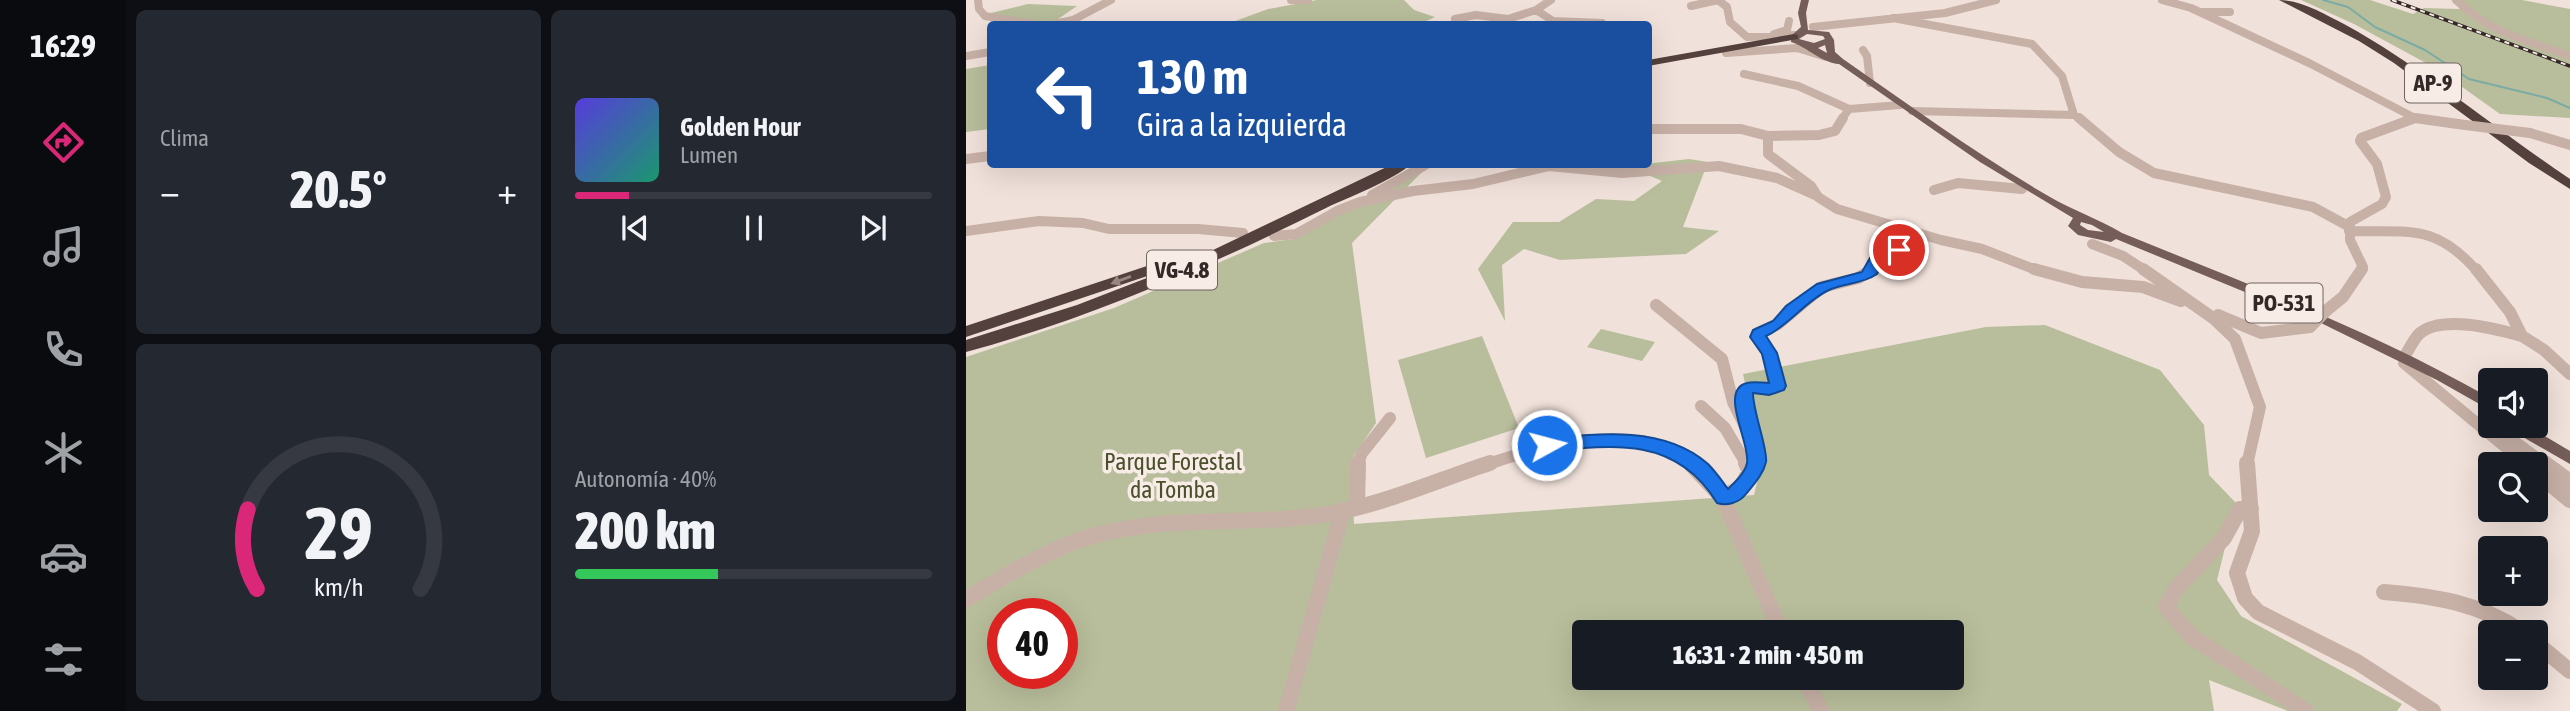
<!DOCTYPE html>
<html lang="es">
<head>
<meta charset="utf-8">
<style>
	:root { --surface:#171b24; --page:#242831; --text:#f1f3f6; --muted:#9ea1a6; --line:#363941; --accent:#db2777 }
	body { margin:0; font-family:"Asap Condensed",sans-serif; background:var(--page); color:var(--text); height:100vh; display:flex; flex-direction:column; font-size:26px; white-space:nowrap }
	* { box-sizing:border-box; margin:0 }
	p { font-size:23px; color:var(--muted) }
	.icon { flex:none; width:38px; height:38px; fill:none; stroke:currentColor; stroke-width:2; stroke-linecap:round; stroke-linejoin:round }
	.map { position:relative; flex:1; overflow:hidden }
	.sheet { display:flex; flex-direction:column; gap:10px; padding:10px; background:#0d0f14; width:840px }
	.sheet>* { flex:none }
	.banner { position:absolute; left:21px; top:21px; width:665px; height:147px; border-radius:7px; box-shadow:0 7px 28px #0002; background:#1a4fa0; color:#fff; overflow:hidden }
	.controls { position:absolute; left:1512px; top:368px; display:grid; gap:14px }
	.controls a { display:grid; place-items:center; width:70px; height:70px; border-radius:7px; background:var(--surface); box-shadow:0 7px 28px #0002; font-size:35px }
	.speed { position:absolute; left:21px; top:598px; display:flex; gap:14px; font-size:35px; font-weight:700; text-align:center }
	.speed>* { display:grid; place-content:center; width:91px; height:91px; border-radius:50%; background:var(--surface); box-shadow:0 7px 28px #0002; line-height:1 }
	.speed .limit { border:10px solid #d22; background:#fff; color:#111 }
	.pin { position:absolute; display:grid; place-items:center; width:60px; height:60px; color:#fff; margin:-30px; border:4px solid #fff; border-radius:50%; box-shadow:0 2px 7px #0007 }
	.me { position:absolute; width:77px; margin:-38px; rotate:83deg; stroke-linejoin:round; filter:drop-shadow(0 0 5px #0008) }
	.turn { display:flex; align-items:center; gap:24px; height:147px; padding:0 35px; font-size:32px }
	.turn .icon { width:91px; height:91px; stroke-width:2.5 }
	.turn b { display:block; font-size:49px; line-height:60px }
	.big { font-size:52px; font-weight:800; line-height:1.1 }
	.sheet .widget { flex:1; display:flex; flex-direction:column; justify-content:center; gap:10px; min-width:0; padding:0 24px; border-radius:10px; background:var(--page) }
	.sheet .dial { align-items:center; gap:0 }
	.dial svg { height:182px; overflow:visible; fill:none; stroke:var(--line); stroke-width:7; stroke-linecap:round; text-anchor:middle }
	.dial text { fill:var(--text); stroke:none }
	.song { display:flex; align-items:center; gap:21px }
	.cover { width:84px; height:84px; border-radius:10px; background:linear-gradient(135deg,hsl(250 70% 55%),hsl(160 70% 35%)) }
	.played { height:7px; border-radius:4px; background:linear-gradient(90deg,var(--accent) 15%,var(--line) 15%) }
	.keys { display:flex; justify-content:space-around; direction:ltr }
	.heat { display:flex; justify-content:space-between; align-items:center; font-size:38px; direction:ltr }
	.charge { height:10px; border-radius:5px; background:linear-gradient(90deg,#34c759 40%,var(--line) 0) }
	.sheet .tiles { flex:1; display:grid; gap:10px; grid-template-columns:repeat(2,1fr) }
	.trip { position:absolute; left:606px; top:620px; width:392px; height:70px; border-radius:7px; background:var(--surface); box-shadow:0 7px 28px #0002; font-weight:800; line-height:70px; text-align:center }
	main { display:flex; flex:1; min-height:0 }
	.tab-bar { display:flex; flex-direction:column; width:126px; justify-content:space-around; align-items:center; background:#090b0e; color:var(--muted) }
	.tab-bar .icon { width:49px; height:49px }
	.tab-bar .current { color:var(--accent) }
	.tab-bar b { font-size:32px; color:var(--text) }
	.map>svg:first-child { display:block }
</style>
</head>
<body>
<main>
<nav class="tab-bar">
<b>16:29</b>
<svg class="icon current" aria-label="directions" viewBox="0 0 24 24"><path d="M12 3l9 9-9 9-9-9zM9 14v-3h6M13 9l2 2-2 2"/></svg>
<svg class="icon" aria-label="music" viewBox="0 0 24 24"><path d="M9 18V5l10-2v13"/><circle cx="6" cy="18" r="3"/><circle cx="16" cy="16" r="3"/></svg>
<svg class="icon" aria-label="phone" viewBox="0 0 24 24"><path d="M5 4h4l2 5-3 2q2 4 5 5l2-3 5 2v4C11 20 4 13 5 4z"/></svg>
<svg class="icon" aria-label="climate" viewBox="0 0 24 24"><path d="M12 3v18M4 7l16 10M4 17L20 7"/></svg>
<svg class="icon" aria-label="car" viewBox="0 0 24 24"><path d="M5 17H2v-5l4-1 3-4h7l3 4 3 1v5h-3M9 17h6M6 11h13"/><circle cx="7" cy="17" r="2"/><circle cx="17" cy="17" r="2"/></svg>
<svg class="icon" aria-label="filters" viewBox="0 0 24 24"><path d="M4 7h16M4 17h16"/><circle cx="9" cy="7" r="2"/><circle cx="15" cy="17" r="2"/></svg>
</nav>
<section class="sheet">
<div class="tiles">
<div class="widget"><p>Clima</p>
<div class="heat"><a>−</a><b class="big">20.5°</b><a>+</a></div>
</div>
<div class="widget">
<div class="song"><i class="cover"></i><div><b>Golden Hour</b><p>Lumen</p></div></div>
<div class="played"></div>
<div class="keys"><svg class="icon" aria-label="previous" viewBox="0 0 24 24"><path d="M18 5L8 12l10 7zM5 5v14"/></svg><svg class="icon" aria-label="pause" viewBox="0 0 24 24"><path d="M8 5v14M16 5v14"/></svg><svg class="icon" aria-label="next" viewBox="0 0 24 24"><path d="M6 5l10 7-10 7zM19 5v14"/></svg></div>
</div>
<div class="widget dial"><svg viewBox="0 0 100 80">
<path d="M14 69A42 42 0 1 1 86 69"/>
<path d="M14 69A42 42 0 0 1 10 34" stroke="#db2777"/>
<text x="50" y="56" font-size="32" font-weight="700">29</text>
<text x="50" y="72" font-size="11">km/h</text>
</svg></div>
<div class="widget"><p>Autonomía · 40%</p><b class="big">200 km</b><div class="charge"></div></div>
</div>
</section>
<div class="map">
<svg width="1604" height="711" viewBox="0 0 1604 711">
	<rect width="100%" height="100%" fill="#f0e1da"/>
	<path fill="#b8be9b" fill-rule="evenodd" d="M351 0H438L448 10 469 17 454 24H261L302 9Z
		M1335 0H1404L1447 14 1458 8 1494 9 1489 0H1556L1604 9V118L1534 114 1471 69 1388 24Z
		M62 4 111 6 85 24 21 14Z
		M24 65V129L0 132V69Z
		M723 159 742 162 717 227 753 231 720 254 594 260 558 249 536 265 539 321 512 269 547 222H593L630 199 668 201 696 181 661 166Z
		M456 172 386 243 410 423 385 460 388 524 788 495 796 462 777 374 1020 327 1079 325 1194 370 1238 425 1243 475 1270 503 1251 580 1275 616 1436 704 1431 711H1322L1243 680 1248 711H0V357L148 308 298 243 327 239ZM37 614H96V674H37ZM618 632H985V677H618Z
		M635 329 689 342 676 361 621 347Z
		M516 336 553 428 460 458 432 360Z"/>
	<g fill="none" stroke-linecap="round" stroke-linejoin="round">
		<path stroke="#7aaba5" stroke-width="2" d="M1357 0 1382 7 1409 27 1459 50 1503 79 1581 98 1604 108"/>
		<path stroke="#c7b0a6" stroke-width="8" d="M12 0 13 9 19 16 67 24
			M325 0H342
			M585 0 570 10 587 21 636 23
			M1196 0 1225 8 1343 63 1449 118
			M1490 0C1526 34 1559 40 1604 56
			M725 6 752 0 761 7 764 22 781 37 830 35
			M1237 12H1264
			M927 18 1066 44 1096 76 1108 115 1115 119
			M489 19 510 15 542 19 570 10
			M88 24 107 20 145 0
			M847 27 979 13 1030 0
			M808 34 821 30 823 21
			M897 50 901 56 904 83
			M760 53 831 48 860 57
			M0 56 24 52
			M778 74 832 86 883 109
			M946 111 1108 115
			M876 119 883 109 934 105
			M1447 119H1460"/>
		<path stroke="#c7b0a6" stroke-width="10" d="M1113 118 1153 152 1188 173 1347 207 1382 226
			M682 129H775L802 136 853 135 869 131 877 118
			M1564 133 1604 145
			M802 136V154L845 186 852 197 871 209 975 240 1016 249 1073 271
			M0 159 24 156
			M968 190 992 183 1056 189
			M406 195 461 164
			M0 231 73 221 117 223 143 229H232L277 233
			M1383 231C1442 233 1468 222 1511 271
			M308 236 330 234 371 211 394 202 447 191 507 184 583 166 656 173 753 166 811 178 849 195
			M1126 244 1157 256 1180 271
			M906 271 909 261 923 258 933 250 923 231 937 228
			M1395 271 1397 267 1384 240V222L1416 204 1420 197 1411 164 1394 141 1395 138 1449 118 1499 125"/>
		<path stroke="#c7b0a6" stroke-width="12" d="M1068 269 1116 282 1177 287 1215 301
			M1177 269 1247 318 1269 339 1294 407 1281 465
			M690 305 756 359 767 402 787 442 788 465
			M1361 310 1377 297 1396 269
			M1252 315 1295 333 1344 327
			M1556 336 1578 350 1604 374
			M1438 357C1443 350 1447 340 1453 334 1475 314 1530 329 1556 336L1544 312 1510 269
			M1438 363 1560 464
			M735 406 759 428 781 465
			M1526 425 1580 465
			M785 438 778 390 812 386 803 353 792 333 812 324 856 287 892 278 907 269
			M391 465 396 453 424 418
			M519 465C569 448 623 434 676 441 691 444 707 454 722 460L726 465"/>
		<path stroke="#c7b0a6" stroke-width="16" d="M724 463 757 498 815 632
			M780 463 785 474
			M1281 463 1286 531 1271 573 1279 598 1292 612 1391 662 1467 711
			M1578 463 1604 482
			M1570 472 1604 500
			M757 498 774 488 789 463
			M391 507 392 463
			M1285 509H1274L1258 538 1210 589 1200 607 1226 637 1340 711
			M1418 592C1468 596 1514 603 1556 632
			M0 599C40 576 79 550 123 537 206 512 294 529 377 511 428 500 475 479 524 463
			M1570 643 1604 671
			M838 677 855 711
			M320 711 377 510"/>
		<path fill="#755d59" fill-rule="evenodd" d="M835 0H843L840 13 842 30 863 32 868 40 869 52 877 59C945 106 1013 156 1084 197 1108 211 1133 219 1156 233 1281 284 1407 331 1524 398V410L1471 380 1357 324 1150 239 1145 242 1112 235 1102 226 1107 218 1014 162 873 64C856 63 841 47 825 42L826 35 835 27 832 13ZM841 34 857 36 859 39 848 43 833 39ZM859 45 861 53 852 48ZM1115 222 1126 225 1138 232 1122 230 1114 225Z
			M1541 425H1560L1604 451V464L1543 429Z"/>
		<path fill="#54413e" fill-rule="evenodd" d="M1313 0C1336 0 1358 14 1378 24 1458 68 1528 128 1604 179V189L1563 163 1428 63 1393 41Z
			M828 34 832 35V39L682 66V60Z
			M427 164H445C428 180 383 197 360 208 244 266 125 318 0 352V340L111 305 217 264 0 337V326L211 256H221L222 262Z"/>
		<g stroke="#342927" stroke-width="3.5">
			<path id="rail" d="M1426 0 1604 66"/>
		</g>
		<use href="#rail" stroke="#f8ece6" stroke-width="2" stroke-dasharray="5" stroke-linecap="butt"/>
		<path stroke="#c7b0a6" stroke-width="10" d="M1499 125 1564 133"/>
		<path stroke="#c7b0a6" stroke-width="12" d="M1344 327 1361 310"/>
	</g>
	<defs><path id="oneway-solid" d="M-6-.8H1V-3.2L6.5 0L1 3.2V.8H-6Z" transform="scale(1.75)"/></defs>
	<use fill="#968581" href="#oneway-solid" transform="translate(155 280) rotate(160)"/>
	<path fill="#1a73e8" stroke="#114b97" stroke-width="2" d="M933 246 939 250C933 259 926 261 915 264L911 274C897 284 878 283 863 290 839 301 824 325 800 336L811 353 820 386 818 390 803 395 787 393C787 412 802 449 800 462 797 475 787 485 780 494 773 503 761 506 751 503 711 437 649 444 581 452L575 450 572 445 575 440 581 439C634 433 699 426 742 464 750 472 756 481 762 489 769 482 779 473 781 463 785 444 752 390 781 383 788 381 796 383 803 383L796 354 784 337 787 330 807 321 820 306 851 284 896 272 904 258 918 255Z"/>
	<g text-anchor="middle" stroke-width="7" stroke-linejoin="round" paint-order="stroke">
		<g fill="#f8ece6" stroke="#6f6460" stroke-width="2">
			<rect x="1439" y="63.5" width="56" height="39" rx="5"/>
			<rect x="181" y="250.5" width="70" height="39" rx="5"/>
			<rect x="1279.5" y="283.5" width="77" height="39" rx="5"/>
		</g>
		<g font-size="23" font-weight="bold" fill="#342927">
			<text x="1467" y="91">AP-9</text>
			<text x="216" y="278">VG-4.8</text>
			<text x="1318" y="311">PO-531</text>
		</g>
		<g font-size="24" fill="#4a502c" stroke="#f8ece6">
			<text x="207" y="470">Parque Forestal<tspan x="207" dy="28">da Tomba</tspan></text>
		</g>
	</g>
</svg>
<div class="controls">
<a><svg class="icon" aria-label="sound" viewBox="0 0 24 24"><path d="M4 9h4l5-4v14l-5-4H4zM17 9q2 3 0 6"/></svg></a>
<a><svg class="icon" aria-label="search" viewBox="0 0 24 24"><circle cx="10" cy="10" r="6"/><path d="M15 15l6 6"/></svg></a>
<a>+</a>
<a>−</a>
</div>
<div class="speed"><div class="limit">40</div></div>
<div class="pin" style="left:933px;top:250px;background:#d93025"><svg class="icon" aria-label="arrive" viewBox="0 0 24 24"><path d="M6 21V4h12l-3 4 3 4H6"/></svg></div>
<svg class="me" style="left:581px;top:445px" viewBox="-20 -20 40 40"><circle r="17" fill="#1a73e8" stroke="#fff" stroke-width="3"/><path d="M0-11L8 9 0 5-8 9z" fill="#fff"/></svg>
<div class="trip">16:31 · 2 min · 450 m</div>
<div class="banner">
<div class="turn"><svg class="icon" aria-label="left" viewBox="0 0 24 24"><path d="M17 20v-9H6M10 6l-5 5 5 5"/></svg><div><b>130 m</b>Gira a la izquierda</div></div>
</div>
</div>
</main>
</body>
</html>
